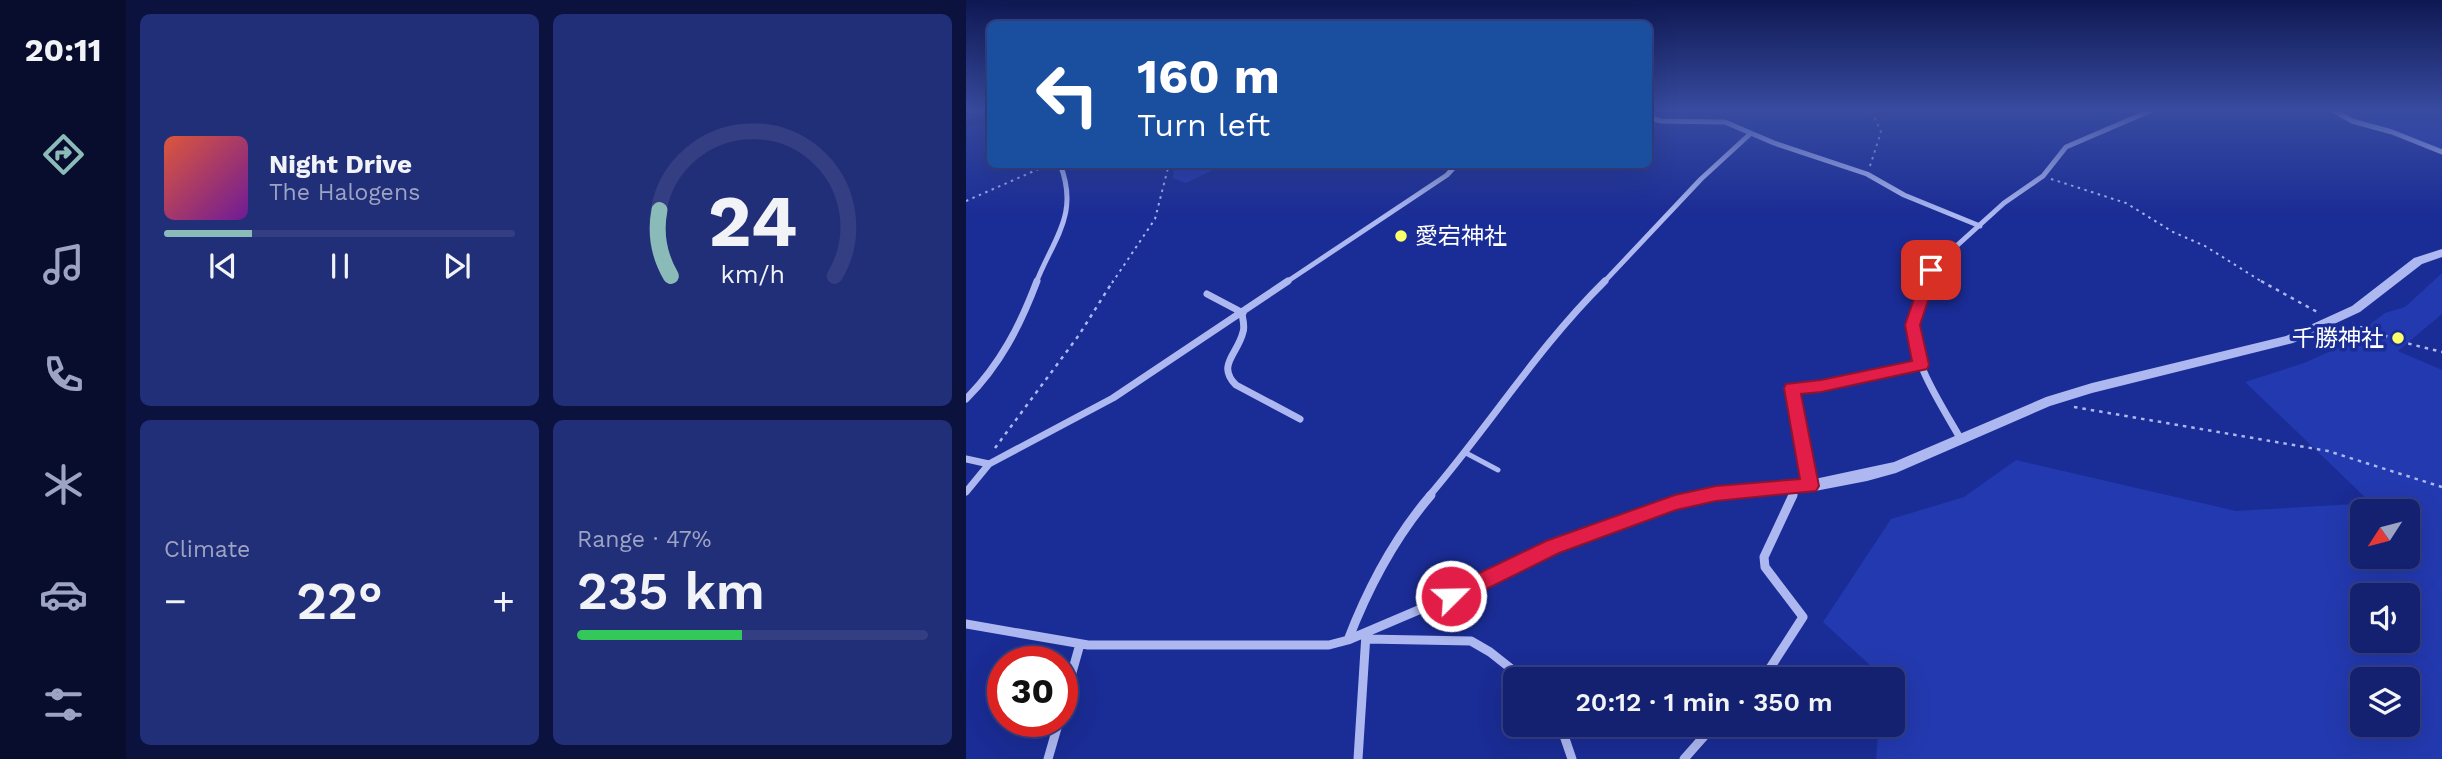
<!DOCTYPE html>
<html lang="en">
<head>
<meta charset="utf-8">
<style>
	:root { --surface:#142170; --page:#212e78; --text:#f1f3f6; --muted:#9da3c3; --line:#333e83; --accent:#8bbbb9 }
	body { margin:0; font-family:"Work Sans","Noto Sans JP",sans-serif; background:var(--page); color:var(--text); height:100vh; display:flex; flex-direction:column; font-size:26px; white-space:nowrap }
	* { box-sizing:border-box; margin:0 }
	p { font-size:23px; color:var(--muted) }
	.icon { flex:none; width:38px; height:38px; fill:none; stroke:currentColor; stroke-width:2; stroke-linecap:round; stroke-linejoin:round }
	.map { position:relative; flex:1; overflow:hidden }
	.side { display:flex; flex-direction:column; gap:14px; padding:14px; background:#0b123e; width:840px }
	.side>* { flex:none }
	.hud { position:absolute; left:21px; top:21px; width:665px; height:147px; border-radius:10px; box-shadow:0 7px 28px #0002,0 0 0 2px var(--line); background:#1a4fa0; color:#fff; overflow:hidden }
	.needle { width:46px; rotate:234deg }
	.controls { position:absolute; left:1384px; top:499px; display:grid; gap:14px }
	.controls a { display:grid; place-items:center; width:70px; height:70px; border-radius:10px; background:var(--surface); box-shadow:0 7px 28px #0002,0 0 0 2px var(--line); font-size:35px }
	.speed { position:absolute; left:21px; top:646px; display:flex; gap:14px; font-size:35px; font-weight:700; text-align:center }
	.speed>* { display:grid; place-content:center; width:91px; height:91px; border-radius:50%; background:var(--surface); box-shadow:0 7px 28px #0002,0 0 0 2px var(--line); line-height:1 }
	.speed .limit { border:10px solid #d22; background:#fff; color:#111 }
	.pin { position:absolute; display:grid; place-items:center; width:60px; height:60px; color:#fff; margin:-30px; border-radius:14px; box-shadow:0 4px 10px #0006 }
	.me { position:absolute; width:77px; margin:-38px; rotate:67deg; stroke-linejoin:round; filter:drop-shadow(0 0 5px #0008) }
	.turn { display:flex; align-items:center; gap:24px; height:147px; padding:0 35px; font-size:32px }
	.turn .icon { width:91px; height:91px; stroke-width:2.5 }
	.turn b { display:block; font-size:49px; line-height:60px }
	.big { font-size:52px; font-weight:600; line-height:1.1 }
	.side .widget { flex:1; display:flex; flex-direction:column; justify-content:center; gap:10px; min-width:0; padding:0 24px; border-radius:10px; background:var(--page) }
	.side .dial { align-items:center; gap:0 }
	.dial svg { height:182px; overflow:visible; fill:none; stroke:var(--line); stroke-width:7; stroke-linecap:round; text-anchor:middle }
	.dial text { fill:var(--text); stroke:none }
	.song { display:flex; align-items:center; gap:21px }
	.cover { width:84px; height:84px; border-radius:10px; background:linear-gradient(135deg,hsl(10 70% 55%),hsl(280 70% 35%)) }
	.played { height:7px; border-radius:4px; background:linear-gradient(90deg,var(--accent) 25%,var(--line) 25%) }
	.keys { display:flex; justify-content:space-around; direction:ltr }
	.heat { display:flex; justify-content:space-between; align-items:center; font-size:38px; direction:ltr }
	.charge { height:10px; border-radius:5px; background:linear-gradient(90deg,#34c759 47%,var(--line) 0) }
	.side .tiles { flex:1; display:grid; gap:14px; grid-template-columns:repeat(2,1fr) }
	.trip { position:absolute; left:537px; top:667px; width:402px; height:70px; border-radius:10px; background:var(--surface); box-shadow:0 7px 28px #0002,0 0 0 2px var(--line); font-weight:600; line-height:70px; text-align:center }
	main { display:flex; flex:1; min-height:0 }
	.tabs { display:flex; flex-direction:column; width:126px; justify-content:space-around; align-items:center; background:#080d2d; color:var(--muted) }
	.tabs .icon { width:49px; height:49px }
	.tabs .on { color:var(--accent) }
	.tabs b { font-size:32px; color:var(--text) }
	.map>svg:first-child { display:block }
</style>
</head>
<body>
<main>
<nav class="tabs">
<b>20:11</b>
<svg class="icon on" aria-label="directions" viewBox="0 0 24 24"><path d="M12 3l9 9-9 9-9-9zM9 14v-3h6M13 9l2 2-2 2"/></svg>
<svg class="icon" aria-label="music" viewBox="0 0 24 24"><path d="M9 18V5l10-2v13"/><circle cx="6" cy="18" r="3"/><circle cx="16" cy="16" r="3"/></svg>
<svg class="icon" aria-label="phone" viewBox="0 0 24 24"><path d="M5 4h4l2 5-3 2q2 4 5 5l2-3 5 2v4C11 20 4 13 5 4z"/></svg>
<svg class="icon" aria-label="climate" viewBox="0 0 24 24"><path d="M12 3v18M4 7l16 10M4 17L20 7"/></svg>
<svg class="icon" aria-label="car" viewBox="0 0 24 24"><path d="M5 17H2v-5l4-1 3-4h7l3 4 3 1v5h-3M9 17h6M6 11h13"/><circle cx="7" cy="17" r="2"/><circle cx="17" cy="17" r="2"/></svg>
<svg class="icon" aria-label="filters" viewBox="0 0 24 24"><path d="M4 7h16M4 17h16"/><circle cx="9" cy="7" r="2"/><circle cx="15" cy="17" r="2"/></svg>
</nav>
<section class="side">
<div class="tiles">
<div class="widget">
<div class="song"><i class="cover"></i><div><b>Night Drive</b><p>The Halogens</p></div></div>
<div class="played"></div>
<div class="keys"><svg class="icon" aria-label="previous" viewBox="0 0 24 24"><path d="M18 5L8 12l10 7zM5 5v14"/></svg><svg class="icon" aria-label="pause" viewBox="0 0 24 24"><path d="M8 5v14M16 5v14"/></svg><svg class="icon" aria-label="next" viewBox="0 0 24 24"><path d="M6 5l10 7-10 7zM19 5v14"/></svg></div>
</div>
<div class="widget dial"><svg viewBox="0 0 100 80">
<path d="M14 69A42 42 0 1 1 86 69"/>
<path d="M14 69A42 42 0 0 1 9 40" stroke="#8bbbb9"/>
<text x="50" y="56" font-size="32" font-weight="700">24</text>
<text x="50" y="72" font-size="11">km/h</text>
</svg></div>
<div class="widget"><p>Climate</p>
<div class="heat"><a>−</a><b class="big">22°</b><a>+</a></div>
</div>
<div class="widget"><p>Range · 47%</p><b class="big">235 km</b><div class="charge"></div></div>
</div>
</section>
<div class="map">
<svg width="1476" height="759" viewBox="0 0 1476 759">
	<rect width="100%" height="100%" fill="#1a2c95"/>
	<path fill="#2339af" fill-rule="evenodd" d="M1372 110H1476V150L1391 121Z
		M208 165V164L257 165 220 183 207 178Z
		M1476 273V314L1432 351 1476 370V759H910L913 725 928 724V679H908L906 667 857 622 925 519 998 497 1050 460 1270 511 1405 503 1279 382 1338 363 1374 347 1419 313 1439 307ZM1396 511H1442V556H1396ZM1396 595H1442V640H1396ZM1396 679H1442V724H1396Z"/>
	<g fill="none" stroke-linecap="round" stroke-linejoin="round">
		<path fill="#111f73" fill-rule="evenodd" d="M24 113V119L0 128V121Z"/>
		<path stroke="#adb8f0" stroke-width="2" stroke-dasharray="2.5 4.5" stroke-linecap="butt" d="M904 166 915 132 905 110
			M1085 179 1160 203 1207 232 1239 246 1298 283
			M0 201 84 164
			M146 283 189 219 203 164"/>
		<path stroke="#adb8f0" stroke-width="2.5" stroke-dasharray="3.5 5" stroke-linecap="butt" d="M1295 281 1353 313
			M1386 324 1440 343 1476 352
			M1108 407 1362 451 1476 487
			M29 448 113 335 147 281"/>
		<path stroke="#adb8f0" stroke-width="5" d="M500 453 532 470"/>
		<path stroke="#adb8f0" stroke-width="5" d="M1367 110 1386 121 1426 132 1476 152
			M682 117 695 121 759 122 808 143 901 174 938 195 1014 226
			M70 283C87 239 114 215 94 164
			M319 283 481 175 491 164
			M637 283 735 179 784 134
			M960 283 965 269 1038 203 1077 176 1100 147 1186 110"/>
		<path stroke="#adb8f0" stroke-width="7" d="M961 281C957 295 950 309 948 323 942 357 978 409 994 438
			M241 294 277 313
			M276 314C277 320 279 327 277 332 272 354 250 365 270 385L334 419
			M0 399C34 365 54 326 71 281
			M0 459 23 464
			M844 486 826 388 855 386 955 365
			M0 492 23 464 147 398 322 281
			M463 496C523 426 573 346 639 281
			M826 496 830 487"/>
		<path stroke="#adb8f0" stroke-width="9" d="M0 624 122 645H363L382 640 516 583 587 547
			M401 639 505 641 524 652 558 679
			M382 640C402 588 429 537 465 495
			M797 679 837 617 799 567 798 557 827 495
			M96 708 114 644
			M594 724 606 759
			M82 759 93 721
			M392 759 400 634
			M718 759 749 724"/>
		<path fill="#adb8f0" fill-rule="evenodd" d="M1476 249V257L1456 264 1394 312 1327 343 1126 393 1084 406 930 473 901 481 844 492 750 500 709 508 587 553 582 552 580 547 582 542 709 496 750 488 844 480 928 462 1080 397 1126 383 1320 336 1386 306 1448 258Z"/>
	</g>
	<linearGradient id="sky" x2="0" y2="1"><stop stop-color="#0e1852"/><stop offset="0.51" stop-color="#384ba0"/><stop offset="1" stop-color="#384ba0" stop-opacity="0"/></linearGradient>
	<rect width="1476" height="216" fill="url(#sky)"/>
	<path fill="#e11d48" stroke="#92132f" stroke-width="2" d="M965 265 972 270 954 325 963 365 961 369 855 392 835 394 853 486 850 491 750 501 710 510 593 553 492 603 485 605 478 603 476 596 478 590 580 541 709 495 750 486 834 479 818 388 820 384 855 380 946 361 939 325 958 270Z"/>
	<g fill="#ffff6c" stroke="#1a2c95" stroke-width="2.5">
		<circle cx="435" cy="236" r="7"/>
		<circle cx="1432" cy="338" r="7"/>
	</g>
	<g text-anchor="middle" stroke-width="7" stroke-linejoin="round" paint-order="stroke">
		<g font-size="23" fill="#fff" stroke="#1a2c95" text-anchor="start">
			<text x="449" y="244">愛宕神社</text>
			<text x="1418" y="346" text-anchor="end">千勝神社</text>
		</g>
	</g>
</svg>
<div class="controls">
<a><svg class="needle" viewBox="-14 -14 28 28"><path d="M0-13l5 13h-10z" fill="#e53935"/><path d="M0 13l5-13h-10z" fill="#9da3c3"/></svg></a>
<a><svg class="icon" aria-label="sound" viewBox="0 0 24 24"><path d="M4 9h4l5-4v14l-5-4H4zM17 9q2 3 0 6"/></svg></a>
<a><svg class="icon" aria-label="layers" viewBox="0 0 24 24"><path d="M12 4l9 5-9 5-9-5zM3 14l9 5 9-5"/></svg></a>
</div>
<div class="speed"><div class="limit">30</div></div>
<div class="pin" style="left:965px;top:270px;background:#d93025"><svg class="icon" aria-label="arrive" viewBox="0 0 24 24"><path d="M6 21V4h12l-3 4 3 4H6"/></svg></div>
<svg class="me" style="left:485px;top:596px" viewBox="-20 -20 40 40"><circle r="17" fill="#e11d48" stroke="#fff" stroke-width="3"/><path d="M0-11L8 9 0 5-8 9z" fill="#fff"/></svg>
<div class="trip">20:12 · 1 min · 350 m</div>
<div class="hud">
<div class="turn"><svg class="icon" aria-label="left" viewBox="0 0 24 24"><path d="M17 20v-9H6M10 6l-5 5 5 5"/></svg><div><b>160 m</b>Turn left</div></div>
</div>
</div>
</main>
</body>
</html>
